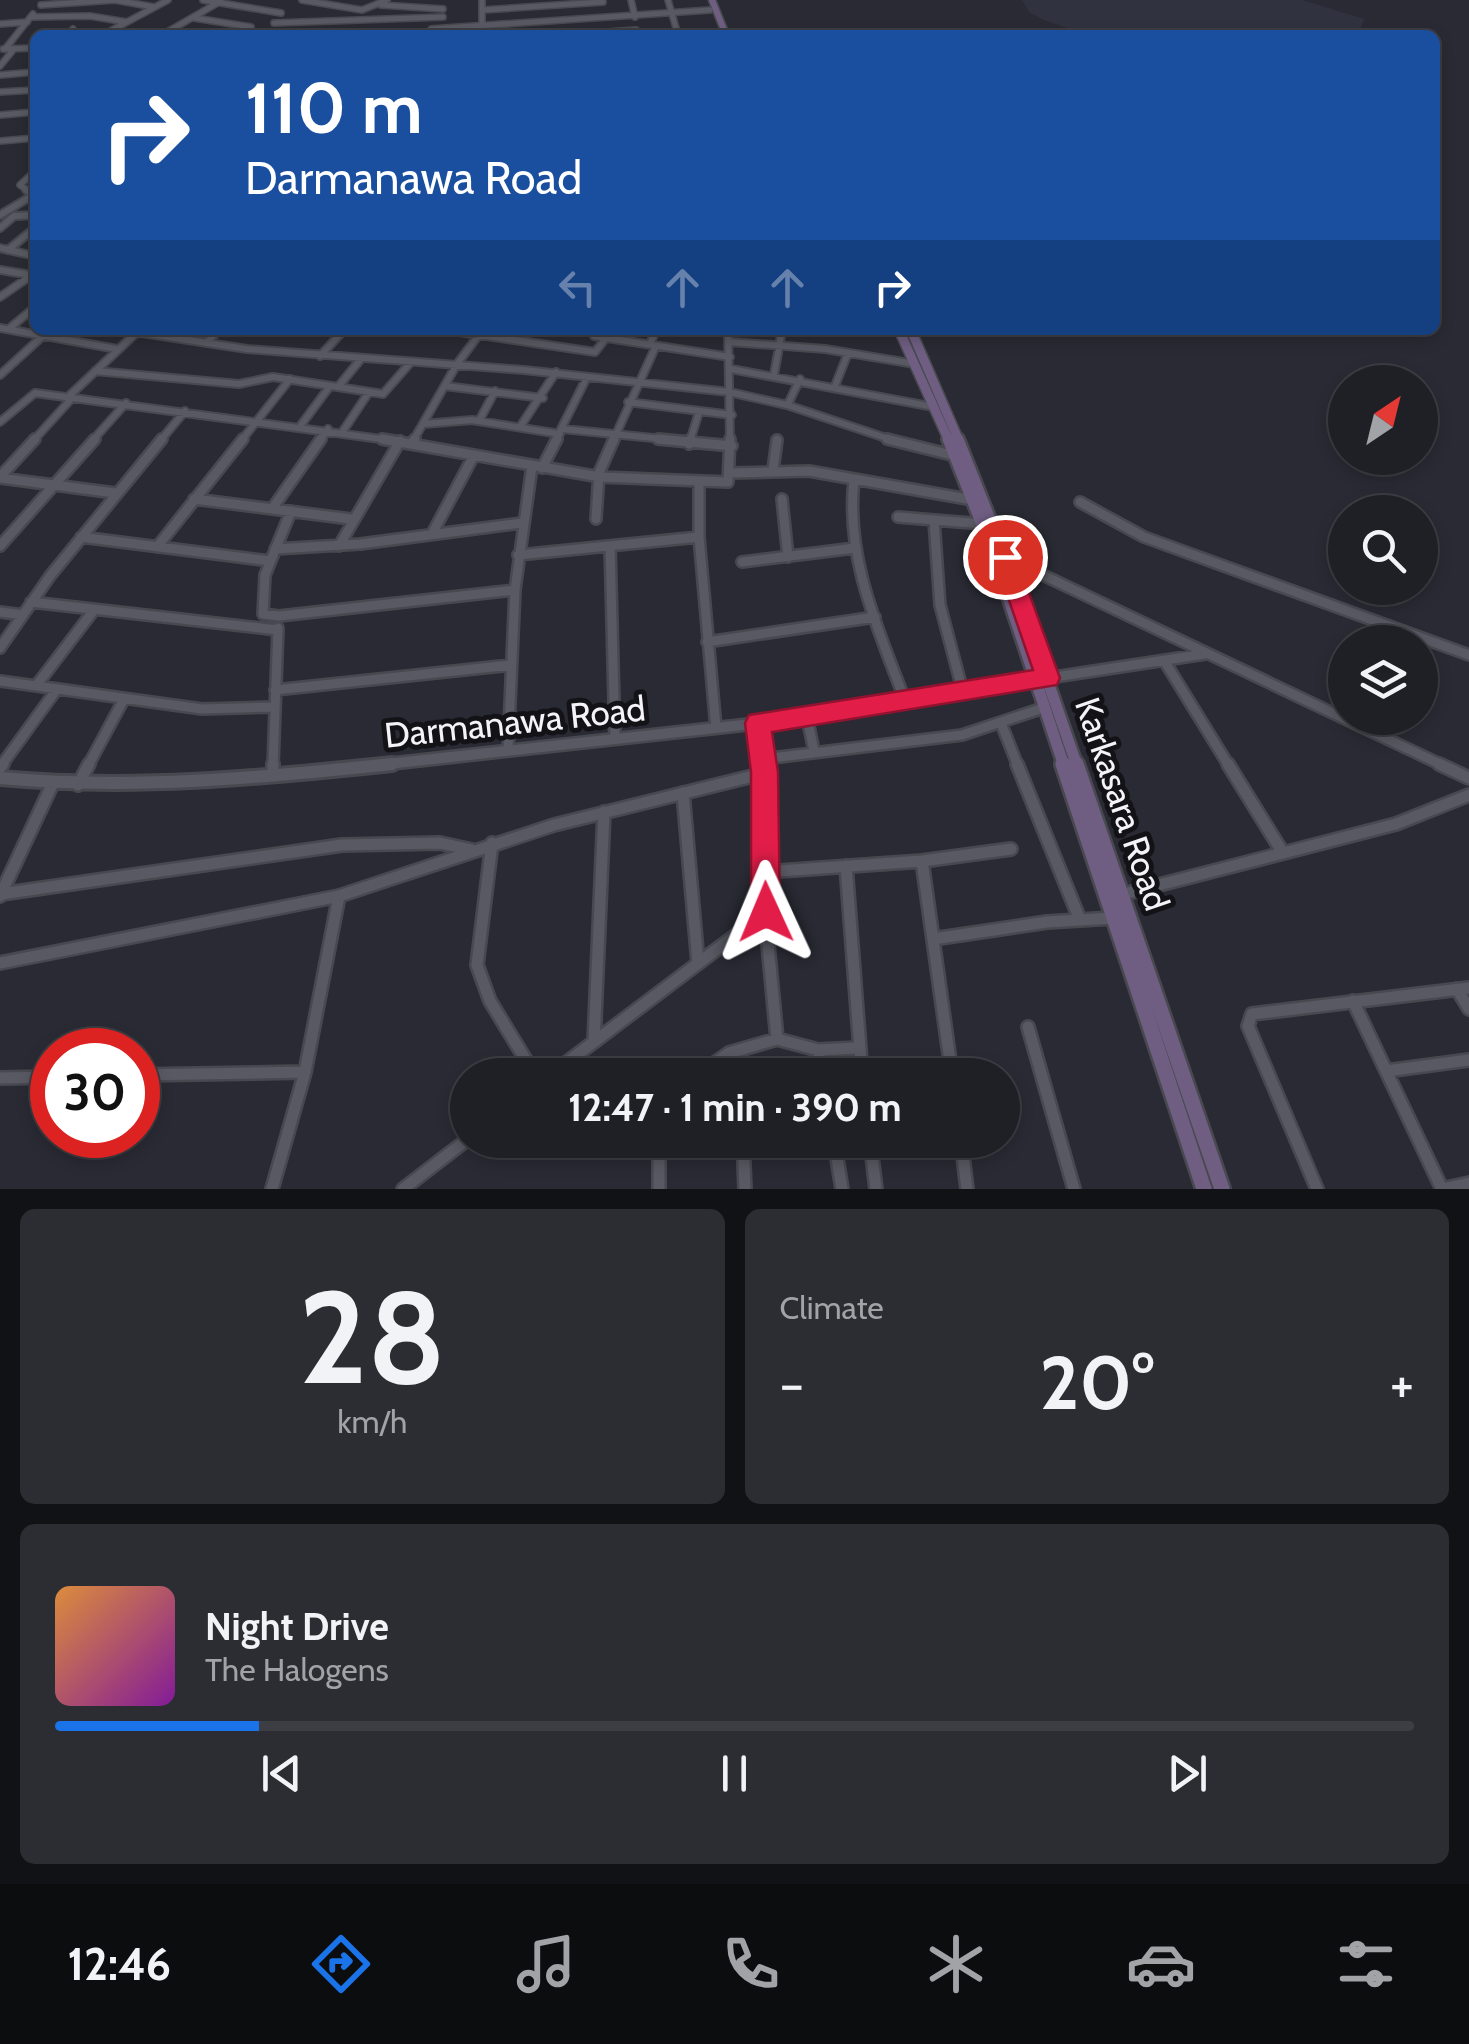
<!DOCTYPE html>
<html lang="en">
<head>
<meta charset="utf-8">
<style>
	:root { --surface:#1f2026; --page:#2c2d32; --text:#f1f3f6; --muted:#a1a3a7; --line:#3c3e43; --accent:#1a73e8 }
	body { margin:0; font-family:Cabin,sans-serif; background:var(--page); color:var(--text); height:100vh; display:flex; flex-direction:column; font-size:38px; white-space:nowrap }
	* { box-sizing:border-box; margin:0 }
	p { font-size:32px; color:var(--muted) }
	.icon { flex:none; width:55px; height:55px; fill:none; stroke:currentColor; stroke-width:2; stroke-linecap:round; stroke-linejoin:round }
	.map { position:relative; height:1189px; overflow:hidden }
	.panel { display:flex; flex-direction:column; gap:20px; padding:20px; background:#111215; flex:1 }
	.panel>* { flex:none }
	.guide { position:absolute; left:30px; top:30px; width:1410px; height:305px; border-radius:15px; box-shadow:0 5px 15px #0003,0 0 0 2px var(--line); background:#1a4fa0; color:#fff; overflow:hidden }
	.needle { width:65px; rotate:35deg }
	.buttons { position:absolute; left:1328px; top:365px; display:grid; gap:20px }
	.buttons a { display:grid; place-items:center; width:110px; height:110px; border-radius:50%; background:var(--surface); box-shadow:0 5px 15px #0003,0 0 0 2px var(--line); font-size:50px }
	.speed { position:absolute; left:30px; top:1028px; display:flex; gap:20px; font-size:50px; font-weight:700; text-align:center }
	.speed>* { display:grid; place-content:center; width:130px; height:130px; border-radius:50%; background:var(--surface); box-shadow:0 5px 15px #0003,0 0 0 2px var(--line); line-height:1 }
	.speed .limit { border:15px solid #d22; background:#fff; color:#111 }
	.pin { position:absolute; display:grid; place-items:center; width:85px; height:85px; color:#fff; margin:-42px; border:5px solid #fff; border-radius:50%; box-shadow:0 2px 10px #0007 }
	.me { position:absolute; width:110px; margin:-55px; rotate:359deg; stroke-linejoin:round; filter:drop-shadow(0 0 8px #0008) }
	.turn { display:flex; align-items:center; gap:35px; height:210px; padding:0 50px; font-size:45px }
	.turn .icon { width:130px; height:130px; stroke-width:2.5 }
	.turn b { display:block; font-size:70px; line-height:85px }
	.lanes { display:flex; align-items:center; height:95px; padding:0 50px; background:#0003; justify-content:center; gap:50px; direction:ltr }
	.lanes .off { opacity:.35 }
	.big { font-size:75px; font-weight:700; line-height:1.1 }
	.panel .card { flex:1; display:flex; flex-direction:column; justify-content:center; gap:15px; min-width:0; padding:0 35px; border-radius:15px; background:var(--page) }
	.panel .dial { align-items:center; gap:0 }
	.dial b { font-size:130px; line-height:1 }
	.song { display:flex; align-items:center; gap:30px }
	.cover { width:120px; height:120px; border-radius:15px; background:linear-gradient(135deg,hsl(30 70% 55%),hsl(290 70% 35%)) }
	.played { height:10px; border-radius:5px; background:linear-gradient(90deg,var(--accent) 15%,var(--line) 15%) }
	.keys { display:flex; justify-content:space-around; direction:ltr }
	.heat { display:flex; justify-content:space-between; align-items:center; font-size:55px; direction:ltr }
	.panel .tiles { flex:1; display:grid; gap:20px; grid-template-columns:1fr 1fr }
	.card:last-child { grid-column:span 2 }
	.trip { position:absolute; left:450px; top:1058px; width:570px; height:100px; border-radius:50px; background:var(--surface); box-shadow:0 5px 15px #0003,0 0 0 2px var(--line); font-weight:700; line-height:100px; text-align:center }
	.tab-bar { display:flex; height:160px; justify-content:space-around; align-items:center; background:#0c0d0f; color:var(--muted) }
	.tab-bar .icon { width:70px; height:70px }
	.tab-bar .active { color:var(--accent) }
	.tab-bar b { font-size:45px; color:var(--text) }
	.map>svg:first-child { display:block }
</style>
</head>
<body>
<div class="map">
<svg width="1469" height="1189" viewBox="0 0 1469 1189">
	<rect width="100%" height="100%" fill="#292a33"/>
	<path fill="#313240" d="M1022 0H1302L1364 19 1358 35H1088L1044 20 1029 12Z"/>
	<g fill="none" stroke-linecap="round" stroke-linejoin="round">
		<g stroke="#484950" stroke-width="8">
			<path id="minor-far3" d="M203 0 281 13
				M302 0 362 10 387 0
				M482 0V35
				M631 0 635 17
				M668 0 678 35
				M41 5 115 0 154 7
				M381 5 443 9
				M483 10 603 2
				M31 17 90 16 126 22
				M194 18 251 27
				M274 23 443 17
				M0 24 27 22
				M67 35 73 29
				M103 35 168 0
				M162 35 221 1
				M389 35 429 33
				M428 35 431 29 710 10
				M566 35 636 30
				M3 49 35 48
				M5 49 33 14
				M0 66 14 49
				M0 75 35 72
				M0 92 35 90
				M0 115 35 112
				M0 141 35 138
				M30 192 20 185 35 171"/>
		</g>
		<g stroke="#484950" stroke-width="10">
			<path id="minor-far2" d="M26 190 34 195
				M0 215 35 194
				M0 228 14 216 35 215
				M0 248 35 256
				M8 250 35 228
				M0 270 31 275
				M0 297 35 273
				M0 328 117 349
				M10 328 35 307
				M123 330 247 349 524 370 729 392 787 405 895 441
				M446 330 595 352 606 338
				M595 330 594 336 730 357
				M728 330 730 441
				M730 342 825 349 915 364
				M206 343 219 330
				M650 344 656 330
				M320 356 344 330
				M731 369 934 407
				M95 371 239 384 273 377 383 394 411 362
				M0 375 46 333
				M774 375 782 330
				M445 386 543 398
				M835 386 848 353
				M338 387 360 360
				M68 397 136 333
				M628 402 732 415
				M788 404 800 379
				M479 421 495 391
				M0 422 35 393 396 441
				M423 424 472 420 560 434
				M301 425 330 386
				M520 427 556 372
				M563 429 683 441
				M343 431 369 392
				M33 441 73 397
				M92 441 126 403
				M160 441 185 411
				M241 441 290 379
				M320 441 328 429
				M413 441 457 364 481 332
				M555 441 587 377
				M613 441 655 348
				M690 441 699 412"/>
		</g>
		<g stroke="#484950" stroke-width="14">
			<path id="minor-far1" d="M382 439 600 477 728 482 730 439
				M658 439 732 446
				M887 439 956 456
				M412 443 415 439
				M689 444 691 439
				M542 468 557 439
				M773 470 777 440
				M731 473 809 471 973 500
				M0 477 35 439
				M0 478 115 493
				M854 480C845 559 879 631 906 703
				M699 482V537L716 728
				M194 499 351 519
				M782 499 788 557
				M1080 502 1144 537 1469 655
				M272 509 321 439
				M291 511 265 575 263 614 279 616 515 590
				M898 517 983 524
				M596 519 599 473 614 439
				M934 521 940 605 963 692
				M433 532 474 455
				M81 537 270 561
				M0 546 95 439
				M339 546 400 441
				M610 546 615 739
				M157 547 243 439
				M275 549 360 544 522 523
				M518 555 699 537
				M1005 557 1444 766
				M742 562 855 548
				M31 602 278 630
				M0 612 23 615
				M707 642 875 617
				M0 648 50 576 162 439
				M1165 662 1229 766
				M1048 678 1205 654
				M0 681 202 709 274 707
				M36 686 94 610
				M275 690 511 665
				M807 717 814 751
				M758 723 764 766
				M1001 723 1018 766
				M508 750 515 590 532 466
				M763 759 962 735 1043 708
				M1 766 57 689
				M88 766 124 699
				M273 766 278 628"/>
		</g>
		<g stroke="#484950" stroke-width="16">
			<path id="minor" d="M764 764 765 913 777 1039
				M1017 764 1080 920
				M1228 764 1283 853
				M1439 764 1469 778
				M0 768 3 764
				M273 776V764
				M78 785 89 764
				M683 793 698 963
				M492 843 477 965 490 1001 535 1075
				M922 861 952 1075
				M846 866 862 1075
				M765 872 922 861 1011 849
				M1 894 342 845 440 843 472 850
				M1120 895 1396 824 1469 795
				M0 896 53 783
				M933 939 1047 922 1113 918
				M0 963 339 896 554 825 765 773
				M1457 989 1469 1009
				M1353 1001 1442 1189 1469 1183
				M1028 1027 1074 1189
				M594 1042 604 812
				M818 1050 823 1075
				M729 1053 732 1075
				M1386 1071 1469 1060
				M138 1075 305 1072
				M550 1075 765 913
				M697 1075 729 1053 777 1039 818 1050 858 1048
				M0 1078 52 1077
				M659 1140V1189
				M743 1140 745 1189
				M834 1140 842 1189
				M870 1140 876 1189
				M961 1140 967 1189
				M272 1189 305 1072 339 896
				M403 1189 468 1139
				M1317 1189 1248 1026 1252 1014 1469 988"/>
		</g>
		<g stroke="#484950" stroke-width="15">
			<path id="tertiary-far1" d="M369 766 771 722 1042 679"/>
		</g>
		<g stroke="#484950" stroke-width="18">
			<path id="tertiary" d="M0 778C132 790 260 778 392 764"/>
		</g>
		<g stroke="#484950" stroke-width="9">
			<path id="secondary-far3" d="M712 0 726 35"/>
		</g>
		<g stroke="#484950" stroke-width="12">
			<path id="secondary-far2" d="M899 330 949 441
				M911 330 959 441"/>
		</g>
		<g stroke="#484950" stroke-width="16">
			<path id="secondary-far1" d="M948 439 994 555 1064 766
				M958 439 1005 557 1077 766"/>
		</g>
		<g stroke="#484950" stroke-width="20">
			<path id="secondary" d="M1063 764 1204 1189
				M1076 764 1222 1189"/>
		</g>
		<use href="#minor-far3" stroke="#585962" stroke-width="5"/>
		<use href="#minor-far2" stroke="#585962" stroke-width="6"/>
		<use href="#minor-far1" stroke="#585962" stroke-width="9"/>
		<use href="#minor" stroke="#585962" stroke-width="11"/>
		<use href="#tertiary-far1" stroke="#585962" stroke-width="10"/>
		<use href="#tertiary" stroke="#585962" stroke-width="12"/>
		<use href="#secondary-far3" stroke="#6f5e82" stroke-width="6"/>
		<use href="#secondary-far2" stroke="#6f5e82" stroke-width="9"/>
		<use href="#secondary-far1" stroke="#6f5e82" stroke-width="11"/>
		<use href="#secondary" stroke="#6f5e82" stroke-width="15"/>
	</g>
	<path fill="#e11d48" stroke="#92132f" stroke-width="2.5" d="M1005 549 1016 557 1060 678 1057 685 772 732 778 772 780 912 776 922 766 927 755 922 751 912V772L745 723 749 715 1033 670 994 557Z"/>
	<g text-anchor="middle" stroke-width="10" stroke-linejoin="round" paint-order="stroke">
		<g font-size="35" fill="#f3f3f9" stroke="#131317">
			<text transform="translate(515 722) rotate(-6)" y="12">Darmanawa Road</text>
			<text transform="translate(1122 804) rotate(71)" y="12">Karkasara Road</text>
		</g>
	</g>
</svg>
<div class="buttons">
<a><svg class="needle" viewBox="-14 -14 28 28"><path d="M0-13l5 13h-10z" fill="#e53935"/><path d="M0 13l5-13h-10z" fill="#a1a3a7"/></svg></a>
<a><svg class="icon" aria-label="search" viewBox="0 0 24 24"><circle cx="10" cy="10" r="6"/><path d="M15 15l6 6"/></svg></a>
<a><svg class="icon" aria-label="layers" viewBox="0 0 24 24"><path d="M12 4l9 5-9 5-9-5zM3 14l9 5 9-5"/></svg></a>
</div>
<div class="speed"><div class="limit">30</div></div>
<div class="pin" style="left:1005px;top:557px;background:#d93025"><svg class="icon" aria-label="arrive" viewBox="0 0 24 24"><path d="M6 21V4h12l-3 4 3 4H6"/></svg></div>
<svg class="me" style="left:766px;top:912px" viewBox="-20 -20 40 40"><path d="M0-17L14 15 0 8-14 15z" fill="#e11d48" stroke="#fff" stroke-width="4"/></svg>
<div class="trip">12:47 · 1 min · 390 m</div>
<div class="guide">
<div class="turn"><svg class="icon" aria-label="right" viewBox="0 0 24 24"><path d="M7 20v-9h11M14 6l5 5-5 5"/></svg><div><b>110 m</b>Darmanawa Road</div></div>
<div class="lanes"><svg class="icon off" aria-label="left" viewBox="0 0 24 24"><path d="M17 20v-9H6M10 6l-5 5 5 5"/></svg><svg class="icon off" aria-label="ahead" viewBox="0 0 24 24"><path d="M12 20V5M6 11l6-6 6 6"/></svg><svg class="icon off" aria-label="ahead" viewBox="0 0 24 24"><path d="M12 20V5M6 11l6-6 6 6"/></svg><svg class="icon" aria-label="right" viewBox="0 0 24 24"><path d="M7 20v-9h11M14 6l5 5-5 5"/></svg></div>
</div>
</div>
<section class="panel">
<div class="tiles">
<div class="card dial"><b>28</b><p>km/h</p></div>
<div class="card"><p>Climate</p>
<div class="heat"><a>−</a><b class="big">20°</b><a>+</a></div>
</div>
<div class="card">
<div class="song"><i class="cover"></i><div><b>Night Drive</b><p>The Halogens</p></div></div>
<div class="played"></div>
<div class="keys"><svg class="icon" aria-label="previous" viewBox="0 0 24 24"><path d="M18 5L8 12l10 7zM5 5v14"/></svg><svg class="icon" aria-label="pause" viewBox="0 0 24 24"><path d="M8 5v14M16 5v14"/></svg><svg class="icon" aria-label="next" viewBox="0 0 24 24"><path d="M6 5l10 7-10 7zM19 5v14"/></svg></div>
</div>
</div>
</section>
<nav class="tab-bar">
<b>12:46</b>
<svg class="icon active" aria-label="directions" viewBox="0 0 24 24"><path d="M12 3l9 9-9 9-9-9zM9 14v-3h6M13 9l2 2-2 2"/></svg>
<svg class="icon" aria-label="music" viewBox="0 0 24 24"><path d="M9 18V5l10-2v13"/><circle cx="6" cy="18" r="3"/><circle cx="16" cy="16" r="3"/></svg>
<svg class="icon" aria-label="phone" viewBox="0 0 24 24"><path d="M5 4h4l2 5-3 2q2 4 5 5l2-3 5 2v4C11 20 4 13 5 4z"/></svg>
<svg class="icon" aria-label="climate" viewBox="0 0 24 24"><path d="M12 3v18M4 7l16 10M4 17L20 7"/></svg>
<svg class="icon" aria-label="car" viewBox="0 0 24 24"><path d="M5 17H2v-5l4-1 3-4h7l3 4 3 1v5h-3M9 17h6M6 11h13"/><circle cx="7" cy="17" r="2"/><circle cx="17" cy="17" r="2"/></svg>
<svg class="icon" aria-label="filters" viewBox="0 0 24 24"><path d="M4 7h16M4 17h16"/><circle cx="9" cy="7" r="2"/><circle cx="15" cy="17" r="2"/></svg>
</nav>
</body>
</html>
